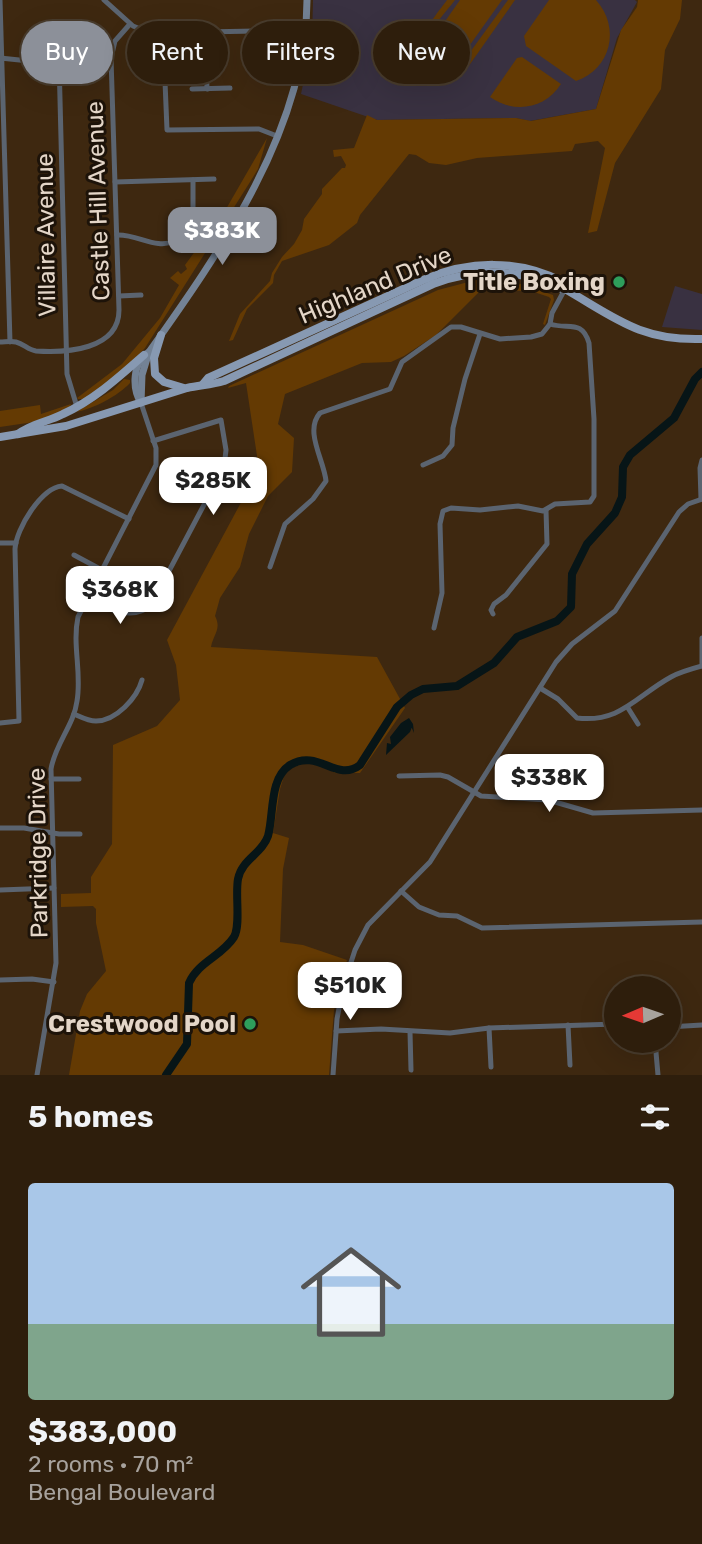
<!DOCTYPE html>
<html lang="en">
<head>
<meta charset="utf-8">
<style>
  :root { --surface:#2e1e0c; --page:#362715; --text:#f1f3f6; --muted:#a7a29d; --line:#493c2d; --accent:#8c9099 }
  body { margin:0; font-family:Rubik,sans-serif; background:var(--page); color:var(--text); height:100vh; display:flex; flex-direction:column; font-size:26px; white-space:nowrap }
  * { box-sizing:border-box; margin:0 }
  p { font-size:23px; color:var(--muted) }
  .icon { flex:none; width:38px; height:38px; fill:none; stroke:currentColor; stroke-width:2; stroke-linecap:round; stroke-linejoin:round }
  .map { position:relative; height:1075px; overflow:hidden }
  .panel { display:flex; flex-direction:column; background:var(--surface); flex:1 }
  .panel>* { flex:none }
  .banner { position:absolute; left:21px; top:21px; width:662px; height:63px; display:flex; gap:14px }
  .needle { width:46px; rotate:268deg }
  .tools { position:absolute; left:604px; top:976px; display:grid; gap:14px }
  .tools a { display:grid; place-items:center; width:77px; height:77px; border-radius:50%; background:var(--surface); box-shadow:0 7px 28px #0002,0 0 0 2px var(--line); font-size:35px }
  .price { position:absolute; translate:-50% -60px; padding:0 16px; border-radius:14px; background:#fff; color:#222; font-size:23px; line-height:46px; filter:drop-shadow(0 2px 4px #0008) }
  .price::after { content:''; position:absolute; left:50%; top:42px; width:21px; height:16px; margin-left:-10px; background:inherit; clip-path:polygon(0 0,100% 0,50% 100%) }
  .price.current { background:var(--accent); color:#fff }
  ul { padding:0; list-style:none }
  li { display:grid; align-content:center; gap:14px; height:371px; padding:0 28px }
  li+li { border-top:2px solid var(--line) }
  li span { display:grid; place-items:center; height:217px; border-radius:7px; color:#555 }
  li>.icon { margin-inline-start:auto }
  span .icon { width:126px; height:126px; fill:#fffc; stroke-width:1 }
  li b { font-size:30px }
  h2 { display:flex; justify-content:space-between; align-items:center; height:84px; padding:0 28px; font-size:30px }
  .tag { padding:0 24px; border-radius:32px; background:var(--surface); box-shadow:0 7px 28px #0002,0 0 0 2px var(--line); font-size:24px; line-height:63px }
  .tag.current { background:var(--accent); color:#fff }
  .map>svg:first-child { display:block }
  .education { fill:#393141 }
  .green { fill:#643a03 }
  .water { fill:#071517 }
  .lines { fill:none; stroke-linecap:round; stroke-linejoin:round }
  .river { stroke:#071517; stroke-width:8 }
  .minor { stroke:#5b6470; stroke-width:5 }
  .secondary { stroke:#738295; stroke-width:7 }
  .primary { stroke:#8799b2; stroke-width:8 }
  .leisure-dot { fill:#2e9e5b; stroke:#1d1309; stroke-width:2.5 }
  .labels { text-anchor:middle; dominant-baseline:central; stroke-width:6; stroke-linejoin:round; paint-order:stroke }
  .street-label { font-size:24px; fill:#e4d6c8; stroke:#1d1309 }
  .poi-label { font-size:24px; font-weight:bold; fill:#e4d6c8; stroke:#1d1309; text-anchor:end }
</style>
</head>
<body>
<div class="map">
<svg width="702" height="1075" viewBox="0 0 702 1075">
  <rect width="100%" height="100%" fill="#3e2810"/>
  <g class="education">
    <polygon points="313,0 635,0 637,2 617,38 596,109 530,121 516,118 377,120 301,94 312,41"/>
    <polygon points="675,286 702,294 702,330 662,327"/>
  </g>
  <g class="green">
    <path d="M447 0H455C447 11 433 24 429 38 423 61 449 71 465 59L508 0H515L461 77 456 71C446 73 437 71 430 64 409 43 435 17 447 0Z"/>
    <polygon points="460,0 502,0 462,56 434,37"/>
    <path d="M549 0H596C621 28 611 69 576 81L526 46 524 36Z"/>
    <polygon points="638,0 682,0 680,19 665,50 661,89 615,163 597,231 588,233 605,148 598,141 575,144 572,151 477,158 446,165 429,163 416,155 409,154 360,215 357,223 329,245 282,261 274,275 273,283 247,309 233,340 229,341 240,314 270,281 272,273 282,257 294,244 302,230 304,219 322,194 322,189 342,168 345,168 346,165 341,156 334,157 333,150 354,148 367,115 377,120 516,118 531,121 596,109 621,30 637,7"/>
    <path d="M522 57 561 84C545 109 514 114 490 97L517 58Z"/>
    <polygon points="267,138 258,169 250,182 145,348 126,368 85,399 78,399 77,398 122,364 160,318 179,285 170,278 178,271 181,274 187,269 185,265 226,209"/>
    <path d="M476 280 515 282 553 295 554 300 545 325 543 324 551 299 549 297 531 291 481 290 436 335 404 356 391 362 362 363 285 394 278 424 294 438 292 472 268 496 249 534 240 567 220 598 215 616C222 629 213 635 211 647L377 657 405 708 360 773H335L314 760 286 770 280 789 273 833 289 838 283 869 280 942 303 945 347 960 334 1010 329 1075H69L80 1011 87 994 106 971 96 923V909L93 906 61 907V894L91 893V877L112 844 113 745 157 726 180 700 176 665 167 640 259 469 246 383 228 388 229 386 438 290Z"/>
    <path d="M124 379 130 380V383C118 396 93 409 76 412L113 390Z"/>
    <polygon points="71,404 69,409 34,422 0,427 0,411 40,405 41,414"/>
  </g>
  <polygon class="water" points="409,718 413,724 414,733 409,721 412,727 410,732 386,755 387,743 391,744 390,737 401,723"/>
  <g class="lines">
    <path class="river" d="M166 1075 187 1044 189 983C198 962 222 956 234 937 241 925 235 895 238 879 242 859 262 854 268 836 274 815 269 778 290 765 319 748 336 783 360 765L397 707 411 695 423 689 457 686 494 663 517 637 557 621 571 607 572 574 587 544 615 513 622 497 623 467 630 455 674 418 695 379 702 372"/>
    <g class="minor">
      <polyline points="0,0 10,342"/>
      <polyline points="104,0 133,26 150,33 306,30"/>
      <polyline points="205,32 207,89"/>
      <polyline points="163,33 167,130 259,129 277,136"/>
      <polyline points="0,58 29,61 111,58"/>
      <polyline points="59,60 67,374 77,407"/>
      <polyline points="192,89 230,88"/>
      <polyline points="115,182 214,179"/>
      <path d="M117 235C138 234 156 250 175 241L193 214V180"/>
      <polyline points="119,296 141,295"/>
      <path d="M0 342C5 342 11 341 16 342 24 344 28 350 36 351 66 353 119 350 119 310L111 58 115 41 130 24"/>
      <polyline points="423,465 443,456 452,445 453,428 465,379 480,334"/>
      <polyline points="701,499 700,468 702,460"/>
      <polyline points="0,543 16,543"/>
      <polyline points="74,555 102,570"/>
      <path d="M270 567 285 524 313 499 326 481C324 460 304 431 320 413L390 389 402 362 451 327H461L500 339 531 337 542 334 550 324 552 313 565 289"/>
      <path d="M86 599C105 608 133 622 151 605L224 467 226 450 221 420 153 441"/>
      <polyline points="493,614 491,610 494,604 506,595 547,544 546,510"/>
      <path d="M434 628 442 593 440 524 443 511 451 508 480 510 518 506 543 511 555 504 590 502 594 496V419L589 343C582 319 568 330 550 324"/>
      <polyline points="702,666 702,638"/>
      <path d="M540 688 558 699 577 718C621 723 636 696 671 677 680 672 691 669 702 666"/>
      <polyline points="628,708 638,724"/>
      <path d="M74 714C81 717 88 721 96 721 116 721 137 698 142 680"/>
      <path d="M0 723 19 721 15 549C16 529 41 488 62 486L129 519"/>
      <polyline points="399,776 440,775 448,777 481,796 548,800 593,813 702,810"/>
      <polyline points="51,779 79,779"/>
      <polyline points="0,828 24,828 59,834 80,834"/>
      <polyline points="0,890 54,888"/>
      <polyline points="401,891 419,907 439,915 457,916 482,928 702,922"/>
      <polyline points="0,980 32,979 54,982"/>
      <polyline points="568,1025 570,1065"/>
      <polyline points="668,1027 702,1025"/>
      <polyline points="489,1028 491,1067"/>
      <polyline points="336,1031 381,1029 450,1033 489,1028 616,1024"/>
      <polyline points="410,1032 411,1070"/>
      <polyline points="655,1041 658,1075"/>
      <path d="M37 1075 56 963 51 769C55 744 74 725 77 701 82 673 72 645 78 617L156 465V448L141 403"/>
      <polyline points="333,1075 337,1019 343,987 355,950 368,925 430,862 556,662 572,644 615,611 679,512 688,504 702,499"/>
    </g>
    <g class="secondary">
      <path d="M141 403C132 388 132 363 149 352 220 252 307 128 307 0"/>
      <polyline points="141,403 142,375 149,352"/>
    </g>
    <g class="primary">
      <polyline points="161,335 154,358 155,374 164,382 184,388"/>
      <path d="M203 384 208 378 423 280C469 260 518 259 563 282L565 289"/>
      <path d="M18 434C32 423 48 422 63 414 94 400 119 377 144 355"/>
      <path d="M0 437 66 426 187 388C200 385 211 385 224 381L433 284C464 272 497 269 529 277 541 281 553 289 565 289 614 317 640 341 702 339"/>
    </g>
  </g>
  <g class="leisure-dot">
    <circle cx="619" cy="282" r="7"/>
    <circle cx="250" cy="1024" r="7"/>
  </g>
  <g class="labels">
    <g class="street-label">
      <text transform="translate(98 201) rotate(-92)">Castle Hill Avenue</text>
      <text transform="translate(46 235) rotate(-91)">Villaire Avenue</text>
      <text transform="translate(375 285) rotate(-23)">Highland Drive</text>
      <text transform="translate(38 853) rotate(-91)">Parkridge Drive</text>
    </g>
    <g class="poi-label">
      <text x="605" y="282">Title Boxing</text>
      <text x="236" y="1024">Crestwood Pool</text>
    </g>
  </g>
</svg>
<div class="tools">
<a><svg class="needle" viewBox="-14 -14 28 28"><path d="M0-13l5 13h-10z" fill="#e53935"/><path d="M0 13l5-13h-10z" fill="#a7a29d"/></svg></a>
</div>
<b class="price current" style="left:222px;top:267px">$383K</b>
<b class="price" style="left:213px;top:517px">$285K</b>
<b class="price" style="left:120px;top:626px">$368K</b>
<b class="price" style="left:549px;top:814px">$338K</b>
<b class="price" style="left:350px;top:1022px">$510K</b>
<div class="banner">
<a class="tag current">Buy</a>
<a class="tag">Rent</a>
<a class="tag">Filters</a>
<a class="tag">New</a>
</div>
</div>
<section class="panel">
<h2>5 homes<svg class="icon" aria-label="filters" viewBox="0 0 24 24"><path d="M4 7h16M4 17h16"/><circle cx="9" cy="7" r="2"/><circle cx="15" cy="17" r="2"/></svg></h2>
<ul>
<li><span style="background:linear-gradient(#a9c7e8 65%,#7fa58c 0)"><svg class="icon" aria-label="home" viewBox="0 0 24 24"><path d="M3 11l9-7 9 7M6 9v11h12V9"/></svg></span><div><b>$383,000</b><p>2 rooms · 70 m²</p><p>Bengal Boulevard</p></div></li>
</ul>
</section>
</body>
</html>
